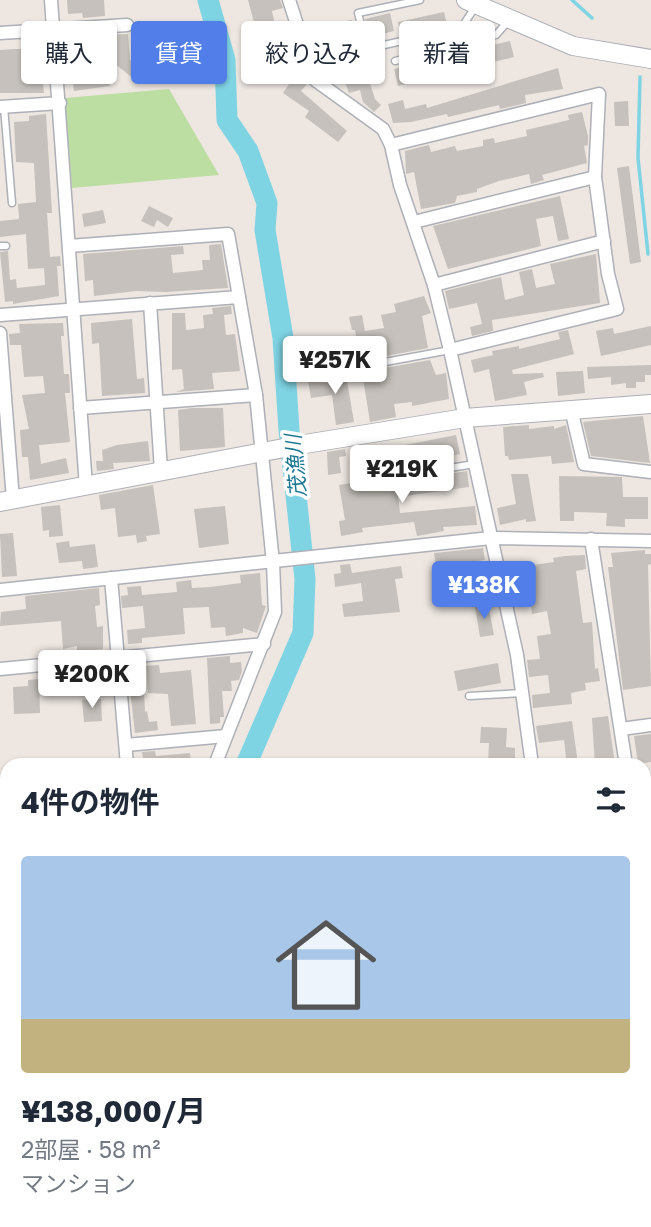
<!DOCTYPE html>
<html lang="ja">
<head>
<meta charset="utf-8">
<style>
  :root { --surface:#fff; --page:#f6f6f7; --text:#1f2937; --muted:#747a83; --line:#e0e1e3; --accent:#517ee9 }
  body { margin:0; font-family:"Golos Text","Noto Sans JP",sans-serif; background:var(--page); color:var(--text); height:100vh; display:flex; flex-direction:column; font-size:26px; white-space:nowrap }
  * { box-sizing:border-box; margin:0 }
  p { font-size:23px; color:var(--muted) }
  .icon { flex:none; width:38px; height:38px; fill:none; stroke:currentColor; stroke-width:2; stroke-linecap:round; stroke-linejoin:round }
  .map { position:relative; flex:1; overflow:hidden }
  .side { position:absolute; left:0px; top:758px; width:651px; height:471px; display:flex; flex-direction:column; background:var(--surface); border-radius:21px 21px 0 0; box-shadow:0 2px 5px #0004 }
  .side>* { flex:none }
  .top-card { position:absolute; left:21px; top:21px; width:609px; height:63px; display:flex; gap:14px }
  .price { position:absolute; translate:-50% -60px; padding:0 16px; border-radius:7px; background:#fff; color:#222; font-size:23px; line-height:46px; filter:drop-shadow(0 2px 4px #0008) }
  .price::after { content:''; position:absolute; left:50%; top:42px; width:21px; height:16px; margin-left:-10px; background:inherit; clip-path:polygon(0 0,100% 0,50% 100%) }
  .price.selected { background:var(--accent); color:#fff }
  ul { padding:0; list-style:none }
  li { display:grid; align-content:center; gap:14px; height:371px; padding:0 21px }
  li+li { border-top:2px solid var(--line) }
  li span { display:grid; place-items:center; height:217px; border-radius:7px; color:#555 }
  li>.icon { margin-inline-start:auto }
  span .icon { width:126px; height:126px; fill:#fffc; stroke-width:1 }
  li b { font-size:30px }
  h2 { display:flex; justify-content:space-between; align-items:center; height:84px; padding:0 21px; font-size:30px }
  .tag { padding:0 24px; border-radius:7px; background:var(--surface); box-shadow:0 2px 5px #0004; font-size:24px; line-height:63px }
  .tag.selected { background:var(--accent); color:#fff }
  .map>svg:first-child { display:block }
  .green { fill:#bddea3 }
  .lines { fill:none; stroke-linecap:round; stroke-linejoin:round }
  .stream { stroke:#7fd4e4; stroke-width:3.5 }
  .river { stroke:#7fd4e4; stroke-width:21 }
  .building { fill:#c6c1bc }
  .lane-casing { stroke:#adb0b7; stroke-width:9 }
  .street-casing { stroke:#adb0b7; stroke-width:15 }
  .secondary-casing { stroke:#adb0b7; stroke-width:20 }
  .primary-casing { stroke:#c4c4c4; stroke-width:22 }
  .lane { stroke:#fff; stroke-width:6 }
  .street { stroke:#fff; stroke-width:12 }
  .secondary { stroke:#fff; stroke-width:18 }
  .primary { stroke:#e4bc6f; stroke-width:19 }
  .labels { text-anchor:middle; dominant-baseline:central; stroke-width:7; stroke-linejoin:round; paint-order:stroke }
  .water-label { font-size:21px; font-style:italic; fill:#1b7692; stroke:#fff }
</style>
</head>
<body>
<div class="map">
<svg width="651" height="1227" viewBox="0 0 651 1227">
  <rect width="100%" height="100%" fill="#ede6e1"/>
  <g class="green">
    <polygon points="169,89 219,175 72,188 65,98"/>
    <polygon points="651,1093 651,1227 563,1227 559,1222 644,1222 644,1094"/>
  </g>
  <g class="lines">
    <g class="stream">
      <polyline points="572,0 592,18"/>
      <polyline points="640,77 638,158 648,254"/>
    </g>
    <g class="river">
      <polyline points="208,0 225,60 227,120 248,151 267,203 265,230 283,338 289,430 305,579 303,633 246,765"/>
      <polyline points="413,1222 417,1227"/>
    </g>
  </g>
  <g class="building">
    <polygon points="67,0 104,0 105,16 83,18 82,13 68,14"/>
    <polygon points="248,0 280,0 283,8 272,11 278,39 291,34 307,84 301,91 347,131 338,142 305,117 309,111 283,93 295,75 274,82 259,25 255,26"/>
    <polygon points="444,12 447,25 401,35 398,22"/>
    <polygon points="390,13 394,31 370,37 365,19"/>
    <polygon points="351,20 354,22 359,40 356,40 375,99 381,105 374,112 363,102 360,90 349,93 341,71 328,75 314,32"/>
    <polygon points="128,34 130,60 141,69 134,79 109,59 110,86 74,91 72,75 65,76 64,64 72,63 70,39 81,38 82,44 105,43 104,35"/>
    <polygon points="510,41 514,57 468,68 464,52"/>
    <polygon points="14,49 40,49 42,66 47,66 48,74 42,74 44,93 0,93 0,50"/>
    <polygon points="441,58 445,75 398,86 394,69"/>
    <polygon points="558,68 563,89 525,95 526,103 500,109 499,105 448,117 447,114 411,122 393,123 388,104 403,100 405,109 426,104 427,108"/>
    <polygon points="628,101 629,126 615,126 614,102"/>
    <polygon points="582,112 588,136 588,145 584,146 587,163 542,175 544,180 531,184 529,174 499,181 477,189 477,192 457,196 455,203 421,209 414,172 406,174 405,151 429,145 431,152 455,146 457,151 483,146 483,140 494,138 495,143 527,136 526,130 569,120 568,115"/>
    <polygon points="46,114 52,213 47,213 50,257 60,256 61,266 57,266 59,296 13,304 13,301 5,302 0,252 8,251 10,280 16,279 17,288 45,285 44,268 28,269 26,234 0,237 0,221 19,219 18,204 36,202 34,163 16,162 14,122 29,121 29,116"/>
    <polygon points="629,166 641,262 630,264 617,168"/>
    <polygon points="560,196 569,239 558,241 553,216 536,219 541,246 448,269 433,226"/>
    <polygon points="149,206 173,218 168,227 157,220 154,227 141,221"/>
    <polygon points="103,210 106,223 84,227 82,214"/>
    <polygon points="221,244 228,288 166,292 136,291 94,296 93,280 85,281 83,254 183,246 184,254 171,255 173,273 203,270 202,260 210,260 209,245"/>
    <polygon points="596,254 600,303 492,320 493,331 472,336 470,327 482,324 477,303 449,309 445,291 501,277 505,300 524,295 519,272 532,269 536,288 555,284 550,264"/>
    <polygon points="424,296 431,313 422,316 428,348 360,361 355,330 352,330 349,317 362,315 365,331 384,328 381,315 396,312 394,304"/>
    <polygon points="231,306 232,314 224,315 226,335 235,334 240,371 212,373 214,389 176,392 184,389 182,369 172,370 172,313 185,313 186,330 204,328 203,315 213,314 212,308"/>
    <polygon points="132,319 137,379 144,378 145,393 102,396 99,343 92,344 91,323"/>
    <polygon points="63,323 64,336 61,336 64,374 69,374 70,393 65,393 70,442 39,445 41,464 66,458 69,473 30,480 28,457 22,457 20,430 29,429 22,395 45,393 43,376 24,377 21,345 10,345 9,334 20,333 19,324"/>
    <polygon points="651,326 651,345 601,356 596,331 613,328 614,334"/>
    <polygon points="568,330 574,354 512,370 513,374 543,373 544,377 524,382 527,395 495,401 489,369 474,373 471,360 493,355 492,351 519,346 519,349 560,339 558,332"/>
    <polygon points="339,342 343,356 327,360 323,346"/>
    <polygon points="430,360 436,375 446,373 449,399 412,406 412,402 394,404 396,417 370,422 362,372"/>
    <polygon points="651,365 651,375 645,375 645,382 636,382 636,388 626,388 626,383 611,385 611,377 588,379 587,367"/>
    <polygon points="583,371 585,393 558,396 556,372"/>
    <polygon points="346,375 354,422 336,425 332,395 311,398 308,381"/>
    <polygon points="192,408 223,408 225,447 180,451 178,410"/>
    <polygon points="643,416 650,463 591,456 583,422"/>
    <polygon points="529,425 529,429 554,426 554,429 566,425 574,462 552,464 551,456 509,460 508,456 505,456 503,427"/>
    <polygon points="456,435 460,454 397,466 398,470 381,474 379,463 387,462 385,449"/>
    <polygon points="148,441 150,461 113,463 114,469 97,471 96,461 103,461 102,450 117,445"/>
    <polygon points="345,449 346,456 339,457 341,473 328,475 327,452"/>
    <polygon points="467,471 469,487 398,497 400,513 475,506 477,525 443,527 444,531 417,536 414,522 362,528 363,532 341,536 339,521 345,520 339,485 379,478 386,484"/>
    <polygon points="511,474 528,474 536,521 526,522 526,519 500,525 497,508 516,504"/>
    <polygon points="559,476 622,477 623,497 648,497 648,519 625,519 625,527 606,526 607,513 574,512 574,521 560,521"/>
    <polygon points="153,485 160,534 146,536 147,541 137,543 136,535 118,537 115,508 101,510 99,495"/>
    <polygon points="60,505 63,536 49,537 49,530 43,531 41,507"/>
    <polygon points="225,506 229,544 199,548 194,509"/>
    <polygon points="13,533 17,576 2,577 0,534"/>
    <polygon points="69,541 70,547 95,544 98,567 83,569 82,561 59,563 56,543"/>
    <polygon points="483,548 485,560 436,567 434,553"/>
    <polygon points="645,550 645,554 651,554 651,564 648,565 651,686 623,690 608,567 613,567 611,553"/>
    <polygon points="585,555 586,569 576,571 583,623 592,622 595,669 598,668 600,681 585,683 586,690 571,693 572,704 533,708 532,695 550,693 548,675 529,677 527,660 540,659 537,636 551,634 547,611 532,614 526,566 554,562 553,558 565,556"/>
    <polygon points="350,564 352,573 401,566 403,578 395,579 400,612 344,617 342,604 363,601 361,583 335,587 334,574 341,573 340,565"/>
    <polygon points="260,573 262,605 266,606 257,633 243,628 243,633 226,636 225,627 211,628 209,607 183,608 185,634 142,638 142,643 128,644 127,630 145,628 143,606 122,608 121,596 128,595 127,587 141,586 142,595 177,592 176,582 191,580 192,588 210,587 241,583 240,575"/>
    <polygon points="99,588 100,605 95,606 97,627 103,626 103,649 77,652 77,646 63,649 61,621 0,626 1,612 26,609 25,596"/>
    <polygon points="488,604 494,635 480,637 475,607"/>
    <polygon points="230,656 230,663 241,662 242,671 239,680 231,681 232,691 222,691 224,717 220,717 220,723 210,724 207,658"/>
    <polygon points="498,663 501,683 458,691 454,671"/>
    <polygon points="159,665 160,673 191,670 196,724 171,726 168,694 148,693 146,666"/>
    <polygon points="39,679 40,713 14,714 13,687 28,686 28,680"/>
    <polygon points="130,690 144,690 145,712 147,711 149,722 157,721 158,730 135,733"/>
    <polygon points="101,699 102,721 84,722 82,700"/>
    <polygon points="608,716 615,764 595,765 592,718"/>
    <polygon points="572,721 578,764 567,765 564,740 539,743 536,726"/>
    <polygon points="481,727 507,728 506,747 515,748 515,763 488,765 489,743 480,743"/>
    <polygon points="651,734 651,762 638,764 634,736"/>
    <polygon points="155,751 156,756 190,753 191,765 137,765 137,758 143,758 142,752"/>
  </g>
  <g class="lines">
    <defs>
      <g id="lane">
        <polyline points="420,0 358,13 367,49 462,27 475,7"/>
        <polyline points="395,61 496,35 509,20"/>
        <polyline points="4,107 12,203"/>
        <polyline points="0,246 6,246"/>
        <polyline points="326,373 450,350"/>
        <polyline points="385,478 475,464"/>
        <polyline points="469,696 523,693"/>
        <polyline points="241,1222 242,1227"/>
      </g>
      <g id="street">
        <polyline points="51,0 86,487"/>
        <polyline points="289,0 315,80 383,129 391,145 400,185 434,285 450,350 517,655 532,765"/>
        <polyline points="0,33 127,25"/>
        <polyline points="0,107 60,103"/>
        <polyline points="391,145 599,94 595,177 608,274 617,309 450,350"/>
        <polyline points="414,222 595,177"/>
        <polyline points="69,246 228,234 239,297"/>
        <polyline points="434,285 604,241"/>
        <polyline points="150,303 161,471"/>
        <polyline points="0,315 239,297 256,395"/>
        <polyline points="0,333 13,500"/>
        <polyline points="80,408 256,395 273,563 275,612 215,765"/>
        <polyline points="571,409 584,464 651,472"/>
        <polyline points="591,539 626,765"/>
        <polyline points="111,578 127,765"/>
        <polyline points="0,590 491,538 651,541"/>
        <polyline points="0,669 264,644"/>
        <polyline points="621,729 651,725"/>
        <polyline points="126,745 226,736"/>
        <polyline points="644,944 651,943"/>
        <polyline points="0,1076 7,1075"/>
        <polyline points="644,1085 651,1084"/>
        <polyline points="0,1173 7,1172"/>
        <polyline points="89,1222 90,1227"/>
        <polyline points="187,1222 188,1227"/>
        <polyline points="296,1222 297,1227"/>
        <polyline points="385,1222 389,1227"/>
        <polyline points="465,1222 467,1227"/>
      </g>
      <g id="secondary">
        <polyline points="466,0 573,46 651,59"/>
        <polyline points="0,502 305,444 465,418 651,404"/>
        <polyline points="0,821 7,820"/>
      </g>
      <g id="primary">
        <polyline points="644,847 651,846"/>
        <polyline points="0,974 7,972"/>
      </g>
    </defs>
    <use href="#lane" class="lane-casing"/>
    <use href="#street" class="street-casing"/>
    <use href="#secondary" class="secondary-casing"/>
    <use href="#primary" class="primary-casing"/>
    <use href="#lane" class="lane"/>
    <use href="#street" class="street"/>
    <use href="#secondary" class="secondary"/>
    <use href="#primary" class="primary"/>
  </g>
  <g class="labels">
    <g class="water-label">
      <text transform="translate(295 466) rotate(-95)">茂漁川</text>
    </g>
  </g>
</svg>
<b class="price" style="left:335px;top:396px">¥257K</b>
<b class="price" style="left:402px;top:505px">¥219K</b>
<b class="price selected" style="left:484px;top:621px">¥138K</b>
<b class="price" style="left:92px;top:710px">¥200K</b>
<div class="top-card">
<a class="tag">購入</a>
<a class="tag selected">賃貸</a>
<a class="tag">絞り込み</a>
<a class="tag">新着</a>
</div>
<section class="side">
<h2>4件の物件<svg class="icon" aria-label="filters" viewBox="0 0 24 24"><path d="M4 7h16M4 17h16"/><circle cx="9" cy="7" r="2"/><circle cx="15" cy="17" r="2"/></svg></h2>
<ul>
<li><span style="background:linear-gradient(#a9c7e8 75%,#c2b280 0)"><svg class="icon" aria-label="home" viewBox="0 0 24 24"><path d="M3 11l9-7 9 7M6 9v11h12V9"/></svg></span><div><b>¥138,000/月</b><p>2部屋 · 58 m²</p><p>マンション</p></div></li>
</ul>
</section>
</div>
</body>
</html>
